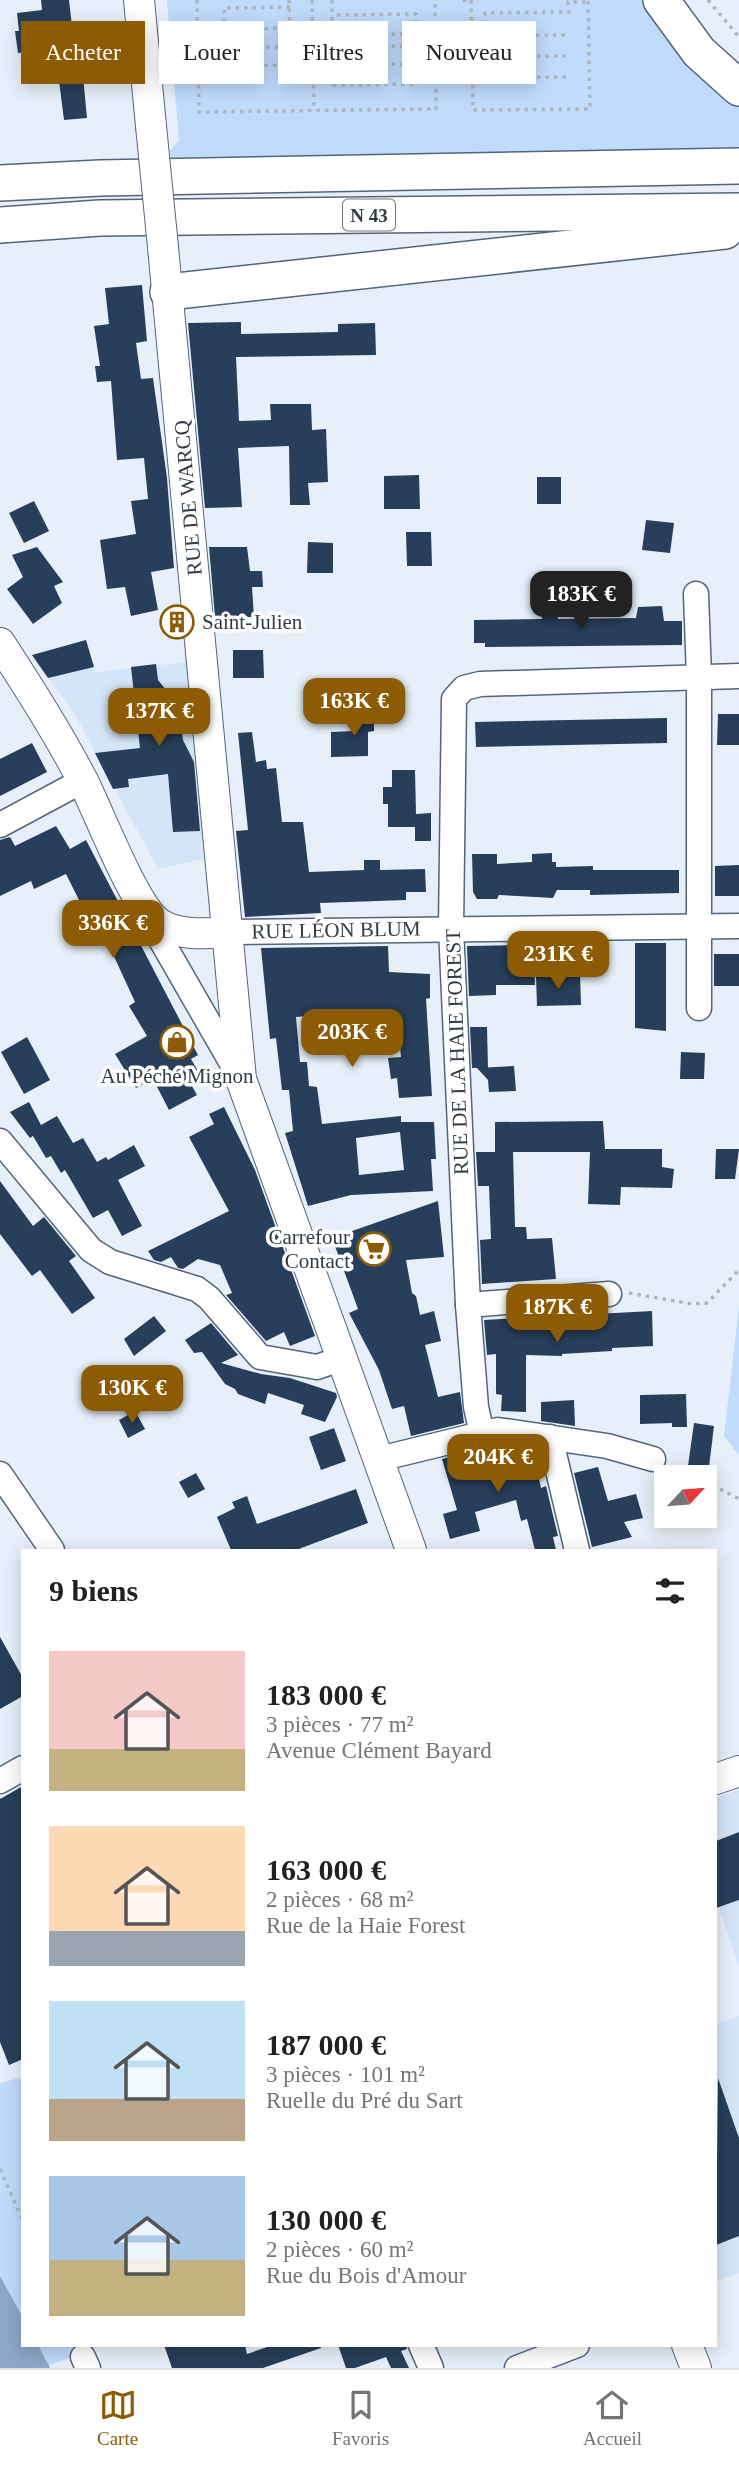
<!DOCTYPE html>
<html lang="fr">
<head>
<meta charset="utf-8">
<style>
  :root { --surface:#fff; --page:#f2f2f2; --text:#202124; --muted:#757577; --line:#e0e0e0; --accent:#8c5b04 }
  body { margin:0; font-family:Georgia,serif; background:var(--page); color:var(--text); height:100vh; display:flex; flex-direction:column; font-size:26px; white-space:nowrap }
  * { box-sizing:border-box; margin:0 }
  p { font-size:23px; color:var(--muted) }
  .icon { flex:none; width:38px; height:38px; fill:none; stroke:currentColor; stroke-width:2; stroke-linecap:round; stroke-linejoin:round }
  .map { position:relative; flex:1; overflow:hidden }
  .drawer { position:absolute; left:21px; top:1549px; width:696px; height:798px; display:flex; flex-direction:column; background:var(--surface); border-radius:0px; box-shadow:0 4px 18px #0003 }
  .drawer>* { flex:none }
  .top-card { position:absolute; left:21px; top:21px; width:698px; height:63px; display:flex; gap:14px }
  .needle { width:46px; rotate:64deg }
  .buttons { position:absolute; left:654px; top:1465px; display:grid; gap:14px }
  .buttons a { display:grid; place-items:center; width:63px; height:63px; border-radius:0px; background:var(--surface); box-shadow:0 4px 18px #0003; font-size:35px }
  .price { position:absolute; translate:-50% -60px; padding:0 16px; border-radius:14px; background:var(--accent); color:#fff; font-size:23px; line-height:46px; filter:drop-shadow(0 2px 4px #0008) }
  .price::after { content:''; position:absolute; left:50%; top:42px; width:21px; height:16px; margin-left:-10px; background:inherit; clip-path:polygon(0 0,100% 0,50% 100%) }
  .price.on { background:#222; color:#fff }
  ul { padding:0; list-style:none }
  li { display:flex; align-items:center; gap:21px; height:175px; padding:0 28px }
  li span { display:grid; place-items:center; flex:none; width:196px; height:140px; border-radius:0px; color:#555 }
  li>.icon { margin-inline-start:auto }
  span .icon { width:84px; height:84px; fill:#fffc; stroke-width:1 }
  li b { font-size:30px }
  h2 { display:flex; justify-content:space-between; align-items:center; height:84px; padding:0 28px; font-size:30px }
  .tag { padding:0 24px; border-radius:0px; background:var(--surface); box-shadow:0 4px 18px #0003; font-size:24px; line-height:63px }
  .tag.on { background:var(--accent); color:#fff }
  .dock { display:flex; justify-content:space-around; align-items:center; height:98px; border-top:2px solid var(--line); background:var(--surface); font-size:19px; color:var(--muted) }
  .dock a { display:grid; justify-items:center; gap:4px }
  .dock .on { color:var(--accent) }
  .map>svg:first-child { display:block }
  .built { fill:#d5e5f8 }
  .green { fill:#c0dbfc }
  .water { fill:#8ca8c8 }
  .building { fill:#273f5a; fill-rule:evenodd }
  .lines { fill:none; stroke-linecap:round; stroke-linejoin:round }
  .minor-casing { stroke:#53657b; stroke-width:27 }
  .major-casing { stroke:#53657b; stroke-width:32 }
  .highway-casing { stroke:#53657b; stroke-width:38 }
  .path { stroke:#adb6c0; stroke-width:3.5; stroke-dasharray:3.5 5; stroke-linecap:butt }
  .minor { stroke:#fff; stroke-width:24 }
  .major { stroke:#fff; stroke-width:30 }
  .highway { stroke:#fff; stroke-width:35 }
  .major-bridge-casing { stroke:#53657b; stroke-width:32; stroke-linecap:butt }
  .major-bridge { stroke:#fff; stroke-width:30 }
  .labels { text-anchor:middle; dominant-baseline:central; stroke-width:7; stroke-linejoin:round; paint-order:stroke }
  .shield { fill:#fff; stroke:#70767d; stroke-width:2 }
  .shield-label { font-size:19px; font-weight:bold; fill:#323b45 }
  .street-label { font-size:21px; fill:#323b45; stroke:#fff }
  .poi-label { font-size:21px; fill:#323b45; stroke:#fff; text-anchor:start }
</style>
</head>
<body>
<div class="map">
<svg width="739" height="2368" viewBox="0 0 739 2368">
  <rect width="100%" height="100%" fill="#e7f0fa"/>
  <g class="built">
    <polygon points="86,640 96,672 187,662 207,858 158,869 74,713 32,655"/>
    <polygon points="739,1790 739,1967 716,1899 716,1798"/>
    <polygon points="739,2016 739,2273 716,2281 716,2024"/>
  </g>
  <g class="green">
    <polygon points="167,0 650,0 739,102 739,155 172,163 170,151 179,140"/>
    <polygon points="739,1306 739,1455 724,1436"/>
    <polygon points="23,2077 23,2345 73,2345 78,2355 40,2368 0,2316 0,2083"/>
  </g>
  <polygon class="water" points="0,2276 23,2318 23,2345 38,2345 50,2368 0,2368"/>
  <g class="building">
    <polygon points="41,0 69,0 73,35 79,34 87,118 64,120 55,49 18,53 15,31 19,31 17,13 42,10"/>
    <polygon points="142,285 147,341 136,343 141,379 153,378 167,478 174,568 151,572 158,610 131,616 125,587 107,589 100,540 136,534 131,501 148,499 144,458 117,460 111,381 97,382 95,366 100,366 94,326 109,324 105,288"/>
    <polygon points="241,322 241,334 338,332 338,324 375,323 376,355 236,357 239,421 271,420 270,404 311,404 312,430 326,429 328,482 308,483 310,505 290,505 289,446 238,448 242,507 205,508 188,323"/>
    <polygon points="419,475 420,509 384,509 384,476"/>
    <rect x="537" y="477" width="24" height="27"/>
    <polygon points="34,501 49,531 24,543 9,513"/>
    <polygon points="646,520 674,523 670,553 642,550"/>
    <polygon points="406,532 431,532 432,566 407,566"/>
    <polygon points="308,542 333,543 333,573 307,573"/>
    <polygon points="37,547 63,582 54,586 62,603 33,624 7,589 23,577 12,555"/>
    <polygon points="209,547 247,547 250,571 262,571 263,587 252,587 254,617 215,617"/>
    <polygon points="662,606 664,621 682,621 682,645 485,647 485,643 474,643 474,620 542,619 542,610 558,610 558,619 636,618 638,607"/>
    <polygon points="86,640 94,667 48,678 32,655"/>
    <polygon points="233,650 263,650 264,678 233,678"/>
    <polygon points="156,664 158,680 167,691 187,689 189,715 180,716 183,740 194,762 200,831 173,832 168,774 128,779 129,787 113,789 95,753 140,748 131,667"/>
    <polygon points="355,713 374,713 374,731 368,732 368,756 331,757 331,732 355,731"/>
    <polygon points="718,714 739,714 739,745 717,745"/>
    <polygon points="667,718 667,743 476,747 475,722"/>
    <polygon points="252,732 256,762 266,760 267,769 276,768 282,822 303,822 309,872 364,870 364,860 380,860 380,870 425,869 426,892 406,892 406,900 320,903 321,913 245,917 236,831 248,830 238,733"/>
    <polygon points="32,743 47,772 0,796 0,759"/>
    <polygon points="392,770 415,770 416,814 431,813 431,841 415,841 415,827 388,827 388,804 383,804 383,787 392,787"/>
    <polygon points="56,826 70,849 86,840 198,1055 191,1059 198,1071 187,1077 197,1095 169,1110 153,1079 136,1088 115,1054 147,1036 129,1006 135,1002 106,939 117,933 101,900 84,910 66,874 34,889 31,881 0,896 0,840 10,837 15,846"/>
    <polygon points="552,853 552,862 556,862 556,867 593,866 593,870 679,870 679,893 590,895 590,890 557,890 553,898 499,895 497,899 477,899 473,892 472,854 497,854 497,864 532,862 532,854"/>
    <polygon points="739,865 739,896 715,896 715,866"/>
    <polygon points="635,943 666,943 666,1031 635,1028"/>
    <polygon points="533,945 535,985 496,985 496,995 469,996 467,946"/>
    <path d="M388 946 389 972 430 974V998L426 999 432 1096 399 1098 397 1078 391 1079 388 1058 401 1057 397 1017 347 1023V1013L296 1017 300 1062H307L309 1086 317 1087 322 1124 401 1116V1122H434L436 1159H431L433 1191 351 1195 308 1206 285 1133 293 1131 289 1090H282L276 1038 270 1039 261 948ZM400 1132 404 1170 359 1175 356 1138Z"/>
    <rect x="714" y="954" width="25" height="32"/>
    <polygon points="580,975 581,1005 537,1006 536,976"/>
    <polygon points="470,1027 487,1027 488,1068 472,1068"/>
    <polygon points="27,1037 50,1080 24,1094 1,1052"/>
    <polygon points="681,1052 705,1053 704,1079 680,1079"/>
    <polygon points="514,1066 516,1091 489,1092 488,1080 477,1068"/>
    <polygon points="29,1102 41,1125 57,1116 73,1143 83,1138 97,1162 106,1157 108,1160 134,1145 145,1166 118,1180 142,1226 122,1236 108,1210 93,1218 65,1170 61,1173 51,1156 46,1158 33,1136 30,1138 10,1112"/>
    <polygon points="224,1107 255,1170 315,1336 290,1346 284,1332 266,1341 226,1295 232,1293 220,1265 198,1259 183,1269 178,1268 171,1257 161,1262 154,1260 148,1251 229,1211 189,1137 214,1124 209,1114"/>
    <polygon points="603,1121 605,1149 662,1149 662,1167 674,1169 672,1188 621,1187 620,1205 588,1204 590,1152 513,1152 515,1227 526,1227 527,1239 552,1238 556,1279 482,1284 480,1240 491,1239 489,1186 478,1186 476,1152 495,1152 495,1122"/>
    <polygon points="716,1149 739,1149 735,1179 715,1179"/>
    <polygon points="0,1181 33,1226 44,1217 76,1256 69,1261 95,1298 72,1314 40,1270 32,1276 0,1234"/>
    <polygon points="438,1201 444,1257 406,1260 412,1293 416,1296 420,1315 434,1311 441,1341 425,1345 438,1397 460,1392 464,1423 411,1436 404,1406 392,1409 379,1370 349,1313 358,1309 332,1238"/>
    <polygon points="652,1311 653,1346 612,1348 612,1351 562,1354 562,1356 526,1355 526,1412 501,1411 502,1395 496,1394 496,1354 487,1355 484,1320"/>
    <polygon points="154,1316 166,1331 134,1356 124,1339"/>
    <polygon points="211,1323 238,1355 221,1363 261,1374 290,1378 336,1393 337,1397 325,1422 301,1414 304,1405 268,1393 265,1404 238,1394 235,1389 225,1384 202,1352 194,1353 185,1340"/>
    <polygon points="686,1394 687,1427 672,1427 672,1423 640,1424 640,1395"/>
    <polygon points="574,1400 575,1426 541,1421 541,1402"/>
    <polygon points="135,1411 145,1429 128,1438 119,1420"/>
    <polygon points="694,1423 714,1426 708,1475 688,1466"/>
    <polygon points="334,1428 346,1461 321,1470 309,1437"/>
    <polygon points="481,1449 490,1449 490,1452 507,1449 509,1465 535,1460 541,1488 546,1486 558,1536 553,1537 556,1550 535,1550 527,1519 521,1521 516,1500 475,1512 480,1531 450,1539 443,1514 457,1510 442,1459"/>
    <polygon points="598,1467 608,1501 636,1494 643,1518 624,1522 632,1537 592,1547 574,1473"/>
    <polygon points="196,1473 205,1489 188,1498 179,1482"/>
    <polygon points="356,1489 368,1523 296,1550 231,1550 217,1517 235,1508 232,1502 247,1496 257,1524"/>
    <polygon points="0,1637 23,1678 23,1696 0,1709"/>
    <polygon points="23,1786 23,2059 9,2065 0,2042 0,1799"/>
    <polygon points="739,1832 739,1900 716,1908 716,1841"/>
    <polygon points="718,2078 739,2138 739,2236 716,2245"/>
    <polygon points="164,2345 245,2345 247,2354 273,2345 321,2345 321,2348 263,2368 172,2368"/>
    <polygon points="338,2345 406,2345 407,2349 401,2351 409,2368 391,2368 386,2357 355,2368 346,2368"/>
  </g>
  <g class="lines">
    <defs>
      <g id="minor">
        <polyline points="696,594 699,677 699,1008"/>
        <polyline points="0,825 82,781"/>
        <polyline points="155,920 157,933 241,1079"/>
        <polyline points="227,932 739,926"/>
        <polyline points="0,1141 91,1250 110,1262 197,1289 209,1298 260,1357 317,1367 343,1358"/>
        <polyline points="468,1305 609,1294"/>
        <polyline points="482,1434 476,1407 468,1305 451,928 454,699 464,688 480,684 739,676"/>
        <polyline points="550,1437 577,1550"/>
        <polyline points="379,1459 498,1430 607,1446 653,1459"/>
        <polyline points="0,1474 52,1550"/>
        <polyline points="0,1781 23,1768"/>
        <polyline points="421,2345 431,2368"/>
        <polyline points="83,2357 88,2368"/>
        <polyline points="517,2368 577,2345"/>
      </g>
      <g id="major">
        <polyline points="139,0 151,126"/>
        <polyline points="163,247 241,1079 411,1550"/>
        <path d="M0 643C29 688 58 733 83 781 99 813 132 899 155 920 172 936 206 934 227 932"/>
        <polyline points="716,1779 739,1771"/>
        <polyline points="687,2345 696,2368"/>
      </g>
      <g id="highway">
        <polyline points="661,0 699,52 739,88"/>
        <polyline points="0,183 100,178 739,166"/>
        <polyline points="0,225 100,218 739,211"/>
        <polyline points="168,292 725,231"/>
      </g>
    </defs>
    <use href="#minor" class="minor-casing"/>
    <use href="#major" class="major-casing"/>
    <use href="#highway" class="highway-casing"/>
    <g class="path">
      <polyline points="197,0 199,112 436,109 435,0"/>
      <polyline points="289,0 291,83"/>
      <polyline points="312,0 314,111"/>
      <polyline points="332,0 333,85 417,84 416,14 332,15"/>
      <polyline points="463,0 471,3"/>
      <polyline points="471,0 473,110 590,109 588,0"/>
      <polyline points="708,0 739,37"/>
      <polyline points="290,7 224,8 224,29 290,28"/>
      <polyline points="224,29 225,66 290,65"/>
      <polyline points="416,29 435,28"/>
      <polyline points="332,35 416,34"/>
      <polyline points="485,36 567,35"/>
      <polyline points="224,47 290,47"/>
      <polyline points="332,47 416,46"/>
      <polyline points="486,57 567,56"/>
      <polyline points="332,65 417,64"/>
      <polyline points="472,78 486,78 485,13 569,12 568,2 588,2"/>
      <polyline points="486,78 567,77"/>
      <polyline points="629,1293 692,1304 707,1303 739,1270"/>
      <polyline points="673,1467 697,1477"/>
      <polyline points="705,1481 739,1499"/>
      <polyline points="0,2169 23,2221"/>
    </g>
    <use href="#minor" class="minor"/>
    <use href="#major" class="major"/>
    <use href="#highway" class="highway"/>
    <defs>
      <polyline id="major-bridge" points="151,126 163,247"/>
    </defs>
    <use href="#major-bridge" class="major-bridge-casing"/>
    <use href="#major-bridge" class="major-bridge"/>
  </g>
  <defs>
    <symbol id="building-ring" viewBox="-11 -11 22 22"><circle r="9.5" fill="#fff" stroke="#8c5b04" stroke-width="1.5"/><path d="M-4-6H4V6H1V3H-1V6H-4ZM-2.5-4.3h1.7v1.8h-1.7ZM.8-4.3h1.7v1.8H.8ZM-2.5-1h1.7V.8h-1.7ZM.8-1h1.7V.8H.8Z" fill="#8c5b04"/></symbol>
    <symbol id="shop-ring" viewBox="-11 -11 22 22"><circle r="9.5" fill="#fff" stroke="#8c5b04" stroke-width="1.5"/><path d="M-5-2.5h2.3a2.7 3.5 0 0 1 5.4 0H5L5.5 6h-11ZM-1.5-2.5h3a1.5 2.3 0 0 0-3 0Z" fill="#8c5b04"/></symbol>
    <symbol id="supermarket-ring" viewBox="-11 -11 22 22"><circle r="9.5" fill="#fff" stroke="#8c5b04" stroke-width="1.5"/><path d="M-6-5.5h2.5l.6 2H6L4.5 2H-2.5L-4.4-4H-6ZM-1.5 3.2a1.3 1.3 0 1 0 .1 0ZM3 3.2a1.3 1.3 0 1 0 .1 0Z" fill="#8c5b04"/></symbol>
  </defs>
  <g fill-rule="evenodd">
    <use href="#building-ring" x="158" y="603" width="38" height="38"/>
    <use href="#shop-ring" x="158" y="1023" width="38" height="38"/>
    <use href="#supermarket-ring" x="355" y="1230" width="38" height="38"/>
  </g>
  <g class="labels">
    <rect class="shield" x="343" y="199.5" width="52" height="31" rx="5"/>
    <g class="shield-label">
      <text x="369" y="215">N 43</text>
    </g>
    <g class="street-label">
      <text transform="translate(188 498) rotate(-95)">RUE DE WARCQ</text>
      <text transform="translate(336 930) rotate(-1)">RUE LÉON BLUM</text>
      <text transform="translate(457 1052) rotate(-92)">RUE DE LA HAIE FOREST</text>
    </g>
    <g class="poi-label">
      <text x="202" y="622">Saint-Julien</text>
      <text x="177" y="1076" text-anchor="middle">Au Péché Mignon</text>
      <text x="350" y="1237" text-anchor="end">Carrefour<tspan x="350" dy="24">Contact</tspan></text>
    </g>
  </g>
</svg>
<div class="buttons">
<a><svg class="needle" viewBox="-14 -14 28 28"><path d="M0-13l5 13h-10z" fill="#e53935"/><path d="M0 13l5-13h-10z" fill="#757577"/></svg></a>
</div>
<b class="price on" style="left:581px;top:631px">183K €</b>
<b class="price" style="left:354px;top:738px">163K €</b>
<b class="price" style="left:159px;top:748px">137K €</b>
<b class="price" style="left:113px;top:960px">336K €</b>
<b class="price" style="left:558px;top:991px">231K €</b>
<b class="price" style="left:352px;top:1069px">203K €</b>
<b class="price" style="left:557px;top:1344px">187K €</b>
<b class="price" style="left:132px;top:1425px">130K €</b>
<b class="price" style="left:498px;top:1494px">204K €</b>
<div class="top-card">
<a class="tag on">Acheter</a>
<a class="tag">Louer</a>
<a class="tag">Filtres</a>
<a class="tag">Nouveau</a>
</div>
<section class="drawer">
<h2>9 biens<svg class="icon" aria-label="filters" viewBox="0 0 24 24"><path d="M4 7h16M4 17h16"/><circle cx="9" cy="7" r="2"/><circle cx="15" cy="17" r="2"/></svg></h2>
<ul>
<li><span style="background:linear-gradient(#f6c9c9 70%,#c2b280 0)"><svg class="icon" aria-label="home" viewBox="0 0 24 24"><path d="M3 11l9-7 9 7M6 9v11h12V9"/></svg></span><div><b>183 000 €</b><p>3 pièces · 77 m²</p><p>Avenue Clément Bayard</p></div></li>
<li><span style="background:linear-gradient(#ffd9b3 75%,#9aa5b1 0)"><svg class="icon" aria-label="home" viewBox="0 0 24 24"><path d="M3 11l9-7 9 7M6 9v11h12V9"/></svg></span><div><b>163 000 €</b><p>2 pièces · 68 m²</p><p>Rue de la Haie Forest</p></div></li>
<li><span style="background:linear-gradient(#bfe0f5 70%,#b9a48a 0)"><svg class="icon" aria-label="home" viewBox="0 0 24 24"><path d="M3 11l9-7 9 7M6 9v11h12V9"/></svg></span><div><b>187 000 €</b><p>3 pièces · 101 m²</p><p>Ruelle du Pré du Sart</p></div></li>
<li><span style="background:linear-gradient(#a9c7e8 60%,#c2b280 0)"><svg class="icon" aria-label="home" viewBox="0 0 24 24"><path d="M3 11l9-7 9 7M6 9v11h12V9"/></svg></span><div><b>130 000 €</b><p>2 pièces · 60 m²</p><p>Rue du Bois d'Amour</p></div></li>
</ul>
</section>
</div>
<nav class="dock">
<a class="on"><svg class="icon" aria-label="map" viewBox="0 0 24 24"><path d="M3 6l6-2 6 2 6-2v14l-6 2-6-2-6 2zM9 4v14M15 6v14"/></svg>Carte</a>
<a><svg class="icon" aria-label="saved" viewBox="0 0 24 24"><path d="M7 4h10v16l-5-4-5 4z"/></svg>Favoris</a>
<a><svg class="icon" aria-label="home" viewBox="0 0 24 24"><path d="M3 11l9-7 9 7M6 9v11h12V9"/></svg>Accueil</a>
</nav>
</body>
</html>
